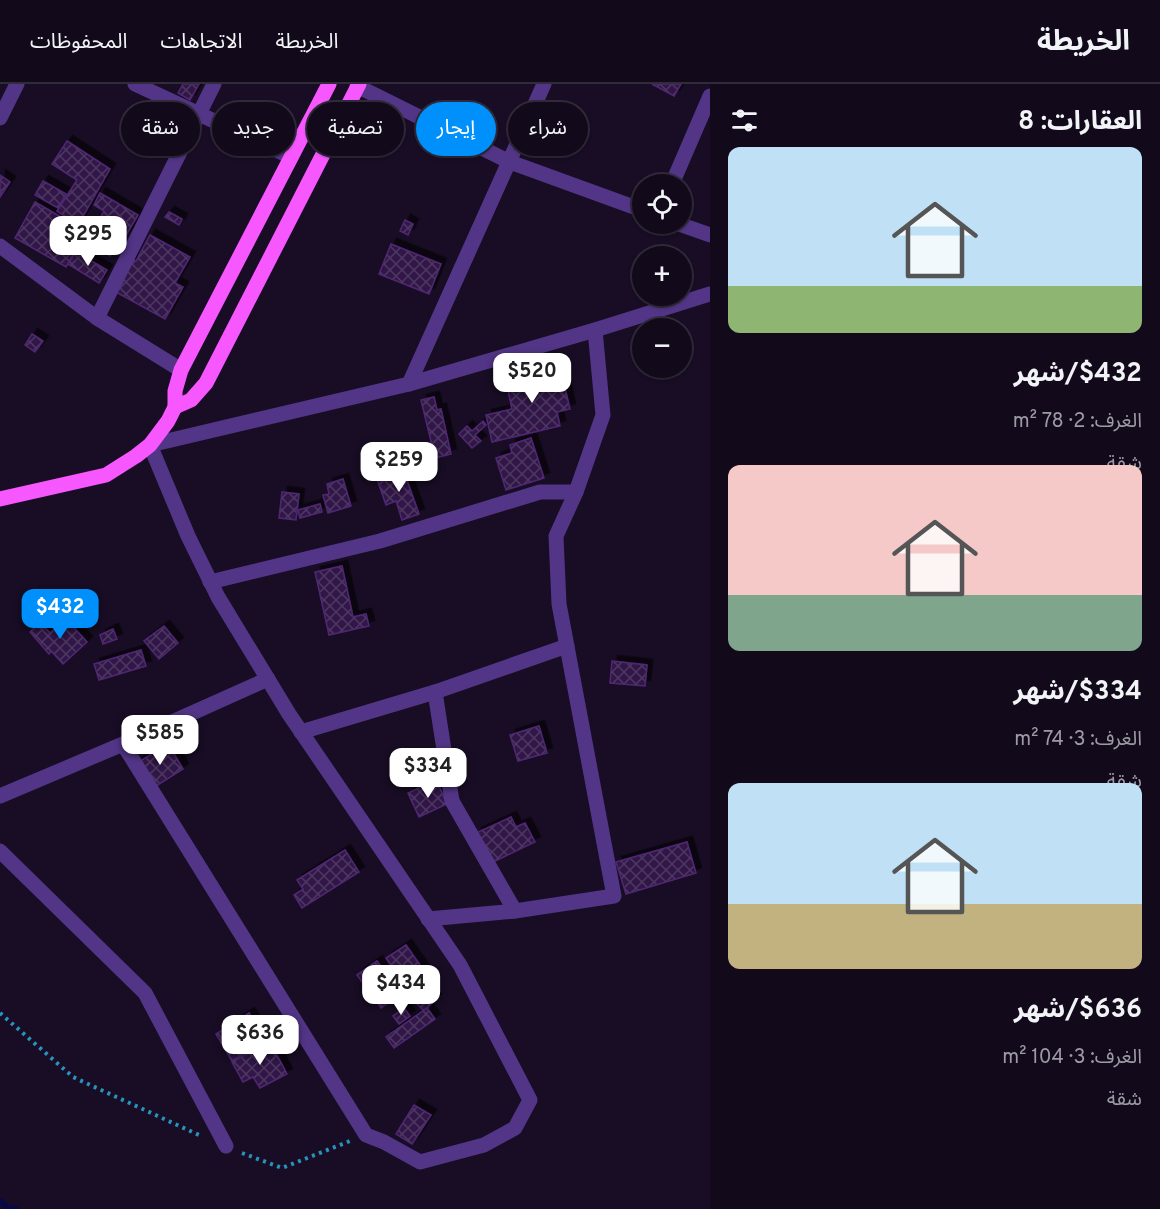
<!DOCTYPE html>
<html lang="ar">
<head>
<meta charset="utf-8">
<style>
  :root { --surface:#120a1b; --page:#1f1828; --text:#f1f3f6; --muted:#9c9aa3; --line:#312b3a; --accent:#0090fb }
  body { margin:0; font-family:Overpass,"Noto Sans Arabic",sans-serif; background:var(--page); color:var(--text); direction:rtl; height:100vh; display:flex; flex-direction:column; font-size:22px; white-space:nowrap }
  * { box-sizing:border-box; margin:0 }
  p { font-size:20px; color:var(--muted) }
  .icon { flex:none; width:33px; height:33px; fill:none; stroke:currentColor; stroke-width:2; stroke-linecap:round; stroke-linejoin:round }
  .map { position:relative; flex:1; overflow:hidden; direction:ltr }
  .details { display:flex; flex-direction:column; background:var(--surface); width:450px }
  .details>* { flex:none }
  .guide { position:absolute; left:18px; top:18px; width:570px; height:54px; direction:rtl; display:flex; gap:12px }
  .fabs { position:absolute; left:632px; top:90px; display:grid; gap:12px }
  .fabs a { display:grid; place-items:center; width:60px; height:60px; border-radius:50%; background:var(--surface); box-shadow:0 2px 4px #0004,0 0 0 2px var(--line); font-size:30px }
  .price { position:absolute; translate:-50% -51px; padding:0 14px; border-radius:12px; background:#fff; color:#222; font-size:20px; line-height:39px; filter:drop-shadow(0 2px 3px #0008) }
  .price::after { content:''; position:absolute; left:50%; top:36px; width:18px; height:14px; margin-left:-9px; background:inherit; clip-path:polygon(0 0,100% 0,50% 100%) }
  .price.on { background:var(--accent); color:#fff }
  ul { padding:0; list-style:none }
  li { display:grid; align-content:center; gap:12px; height:318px; padding:0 18px }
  li span { display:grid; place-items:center; height:186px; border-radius:12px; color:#555 }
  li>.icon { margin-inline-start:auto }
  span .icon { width:108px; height:108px; fill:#fffc; stroke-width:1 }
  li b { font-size:26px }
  h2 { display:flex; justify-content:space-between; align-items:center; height:72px; padding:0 18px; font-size:26px }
  .pill { padding:0 21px; border-radius:27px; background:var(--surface); box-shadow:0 2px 4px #0004,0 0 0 2px var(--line); font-size:21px; line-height:54px }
  .pill.on { background:var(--accent); color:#fff }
  header { display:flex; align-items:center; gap:36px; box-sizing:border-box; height:84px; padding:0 30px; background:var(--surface); border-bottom:2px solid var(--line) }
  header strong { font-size:28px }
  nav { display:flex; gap:33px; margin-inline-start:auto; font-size:21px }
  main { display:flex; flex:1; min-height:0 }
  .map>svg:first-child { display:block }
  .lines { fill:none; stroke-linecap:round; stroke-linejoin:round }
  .stream { stroke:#070943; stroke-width:6 }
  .building { fill:url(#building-cross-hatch); stroke:#502874; stroke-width:1.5; filter:url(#shadow) }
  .path { stroke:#2794bc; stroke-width:4; stroke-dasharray:3 4.5; stroke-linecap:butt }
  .minor { stroke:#523586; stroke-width:15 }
  .major { stroke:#f757ff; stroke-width:15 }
</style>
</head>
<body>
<header>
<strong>الخريطة</strong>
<nav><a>الخريطة</a><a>الاتجاهات</a><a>المحفوظات</a></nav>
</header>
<main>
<section class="details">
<h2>العقارات: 8<svg class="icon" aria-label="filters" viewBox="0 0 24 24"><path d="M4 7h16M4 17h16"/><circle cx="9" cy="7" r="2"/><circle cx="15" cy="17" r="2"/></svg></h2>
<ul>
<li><span style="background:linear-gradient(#bfe0f5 75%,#8fb573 0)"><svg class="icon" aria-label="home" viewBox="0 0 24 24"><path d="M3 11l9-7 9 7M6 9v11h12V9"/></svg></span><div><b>$432/شهر</b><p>الغرف: 2 · 78 m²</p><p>شقة</p></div></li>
<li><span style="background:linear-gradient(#f6c9c9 70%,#7fa58c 0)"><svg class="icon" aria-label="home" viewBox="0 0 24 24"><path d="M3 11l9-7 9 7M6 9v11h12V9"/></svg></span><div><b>$334/شهر</b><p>الغرف: 3 · 74 m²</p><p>شقة</p></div></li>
<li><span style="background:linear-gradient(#bfe0f5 65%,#c2b280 0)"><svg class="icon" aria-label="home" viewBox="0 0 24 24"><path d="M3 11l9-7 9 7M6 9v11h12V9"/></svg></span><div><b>$636/شهر</b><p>الغرف: 3 · 104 m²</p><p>شقة</p></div></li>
</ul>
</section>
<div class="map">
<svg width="710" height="1125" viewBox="0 0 710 1125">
  <defs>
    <pattern id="building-cross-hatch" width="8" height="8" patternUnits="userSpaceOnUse" patternTransform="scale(1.5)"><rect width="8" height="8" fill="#301846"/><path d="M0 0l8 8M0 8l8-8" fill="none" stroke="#4e3962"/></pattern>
    <filter id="shadow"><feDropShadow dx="5.5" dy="-5.5" stdDeviation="0" flood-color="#0009"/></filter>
  </defs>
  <rect width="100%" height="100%" fill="#180d24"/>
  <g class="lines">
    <polyline class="stream" points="0,1117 8,1124 16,1125"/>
  </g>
  <g class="building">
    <polygon points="183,0 199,0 190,16 178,9"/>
    <polygon points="652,0 681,0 674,12"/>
    <polygon points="67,57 110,85 78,141 57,127 77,96 52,80"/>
    <polygon points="0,91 10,98 0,113"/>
    <polygon points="43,97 66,110 58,124 35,111"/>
    <polygon points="100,109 138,131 125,153 98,138 104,127 94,121"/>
    <polygon points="35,118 61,133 58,138 77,149 68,164 75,167 66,183 15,154"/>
    <polygon points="169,128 182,135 179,141 165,133"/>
    <polygon points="405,136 413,140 408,151 400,147"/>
    <polygon points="98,141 121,156 110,172 87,156"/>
    <polygon points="150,151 190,173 175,199 183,203 165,235 114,207 131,175 136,177"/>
    <polygon points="391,160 441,180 429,210 379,190"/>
    <polygon points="76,168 107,186 99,199 68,180"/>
    <polygon points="32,250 43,257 35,268 25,261"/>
    <polygon points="558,275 570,325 557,328 560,342 492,358 486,331 512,325 507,302 534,296 531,282"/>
    <polygon points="434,313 437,326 441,325 451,370 435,374 421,316"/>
    <polygon points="483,337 486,341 475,351 481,357 472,364 459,350 467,342 472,347"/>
    <polygon points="531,354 544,394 506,406 496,374 512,369 510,361"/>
    <polygon points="403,385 419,430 402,436 396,417 386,421 377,395"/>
    <polygon points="343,395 351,422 328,429 323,411 329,410 327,400"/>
    <polygon points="282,408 299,410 296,436 279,434"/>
    <polygon points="320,420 322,428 300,434 298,426"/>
    <polygon points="342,482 353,533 366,530 369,542 329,551 315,488"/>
    <polygon points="66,535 87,558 63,580 51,567 49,570 30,548 40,538 50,549"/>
    <polygon points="164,542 178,559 159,575 144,557"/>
    <polygon points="113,545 117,555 103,560 100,551"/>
    <polygon points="141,566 146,582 99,596 94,580"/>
    <polygon points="612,577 647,581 645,602 610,599"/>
    <polygon points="539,642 547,669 518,677 510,651"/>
    <polygon points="168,660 183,685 153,704 137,679"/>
    <polygon points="436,696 447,720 419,733 408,709"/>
    <polygon points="511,733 516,743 525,739 535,758 491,779 476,749"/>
    <polygon points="687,758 696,789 626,810 616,778"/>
    <polygon points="345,766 359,788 302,824 294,811 303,805 297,796"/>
    <polygon points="406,861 427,891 381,924 357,891 377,877 385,888 392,883 386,874"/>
    <polygon points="422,901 436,915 424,927 410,913"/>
    <polygon points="404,924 410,932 399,940 393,932"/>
    <polygon points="427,924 435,935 394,964 386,953"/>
    <polygon points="249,929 266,956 232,977 216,950"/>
    <polygon points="270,958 287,990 260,1004 253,993 243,998 232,978"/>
    <polygon points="414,1021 431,1031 412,1060 396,1050"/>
  </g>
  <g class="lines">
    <g class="path">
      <polyline points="0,929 73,993 199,1051"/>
      <polyline points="242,1069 282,1084 350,1057"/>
    </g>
    <g class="minor">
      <polyline points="135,0 291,73"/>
      <polyline points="357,2 510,78 642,126"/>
      <polyline points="0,34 17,0"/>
      <polyline points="672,100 710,12"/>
      <polyline points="679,140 710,151"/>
      <polyline points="0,162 97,234 181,286"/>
      <polyline points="97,234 214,0"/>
      <polyline points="409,300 544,0"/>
      <polyline points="210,498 380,457 540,408 576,408"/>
      <polyline points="435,608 452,717 515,827"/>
      <polyline points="301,648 435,608 567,562"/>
      <polyline points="123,660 366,1051 384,1058 420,1078 484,1061 515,1044 530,1016 460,881 289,630 218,513 188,452 150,361 409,300 595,246 710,210"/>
      <polyline points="0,712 123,660 268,595"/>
      <polyline points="0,767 145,909 226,1062"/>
      <polyline points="428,835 515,827 614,812 559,520 556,452 576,408 603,331 595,246"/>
    </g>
    <g class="major">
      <polyline points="175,323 191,316 206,299 359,0"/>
      <polyline points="0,415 106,391 136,372 150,361 168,337 175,323 175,307 181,286 329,0"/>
    </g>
  </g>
</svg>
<div class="fabs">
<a><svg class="icon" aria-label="locate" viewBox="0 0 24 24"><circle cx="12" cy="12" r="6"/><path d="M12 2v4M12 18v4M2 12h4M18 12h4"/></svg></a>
<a>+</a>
<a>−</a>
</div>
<b class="price" style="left:88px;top:183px">$295</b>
<b class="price" style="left:532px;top:320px">$520</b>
<b class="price" style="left:399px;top:409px">$259</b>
<b class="price on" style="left:60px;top:556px">$432</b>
<b class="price" style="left:160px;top:682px">$585</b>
<b class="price" style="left:428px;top:715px">$334</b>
<b class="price" style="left:401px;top:932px">$434</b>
<b class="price" style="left:260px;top:982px">$636</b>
<div class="guide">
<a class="pill">شراء</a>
<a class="pill on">إيجار</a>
<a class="pill">تصفية</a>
<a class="pill">جديد</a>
<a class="pill">شقة</a>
</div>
</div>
</main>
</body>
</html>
